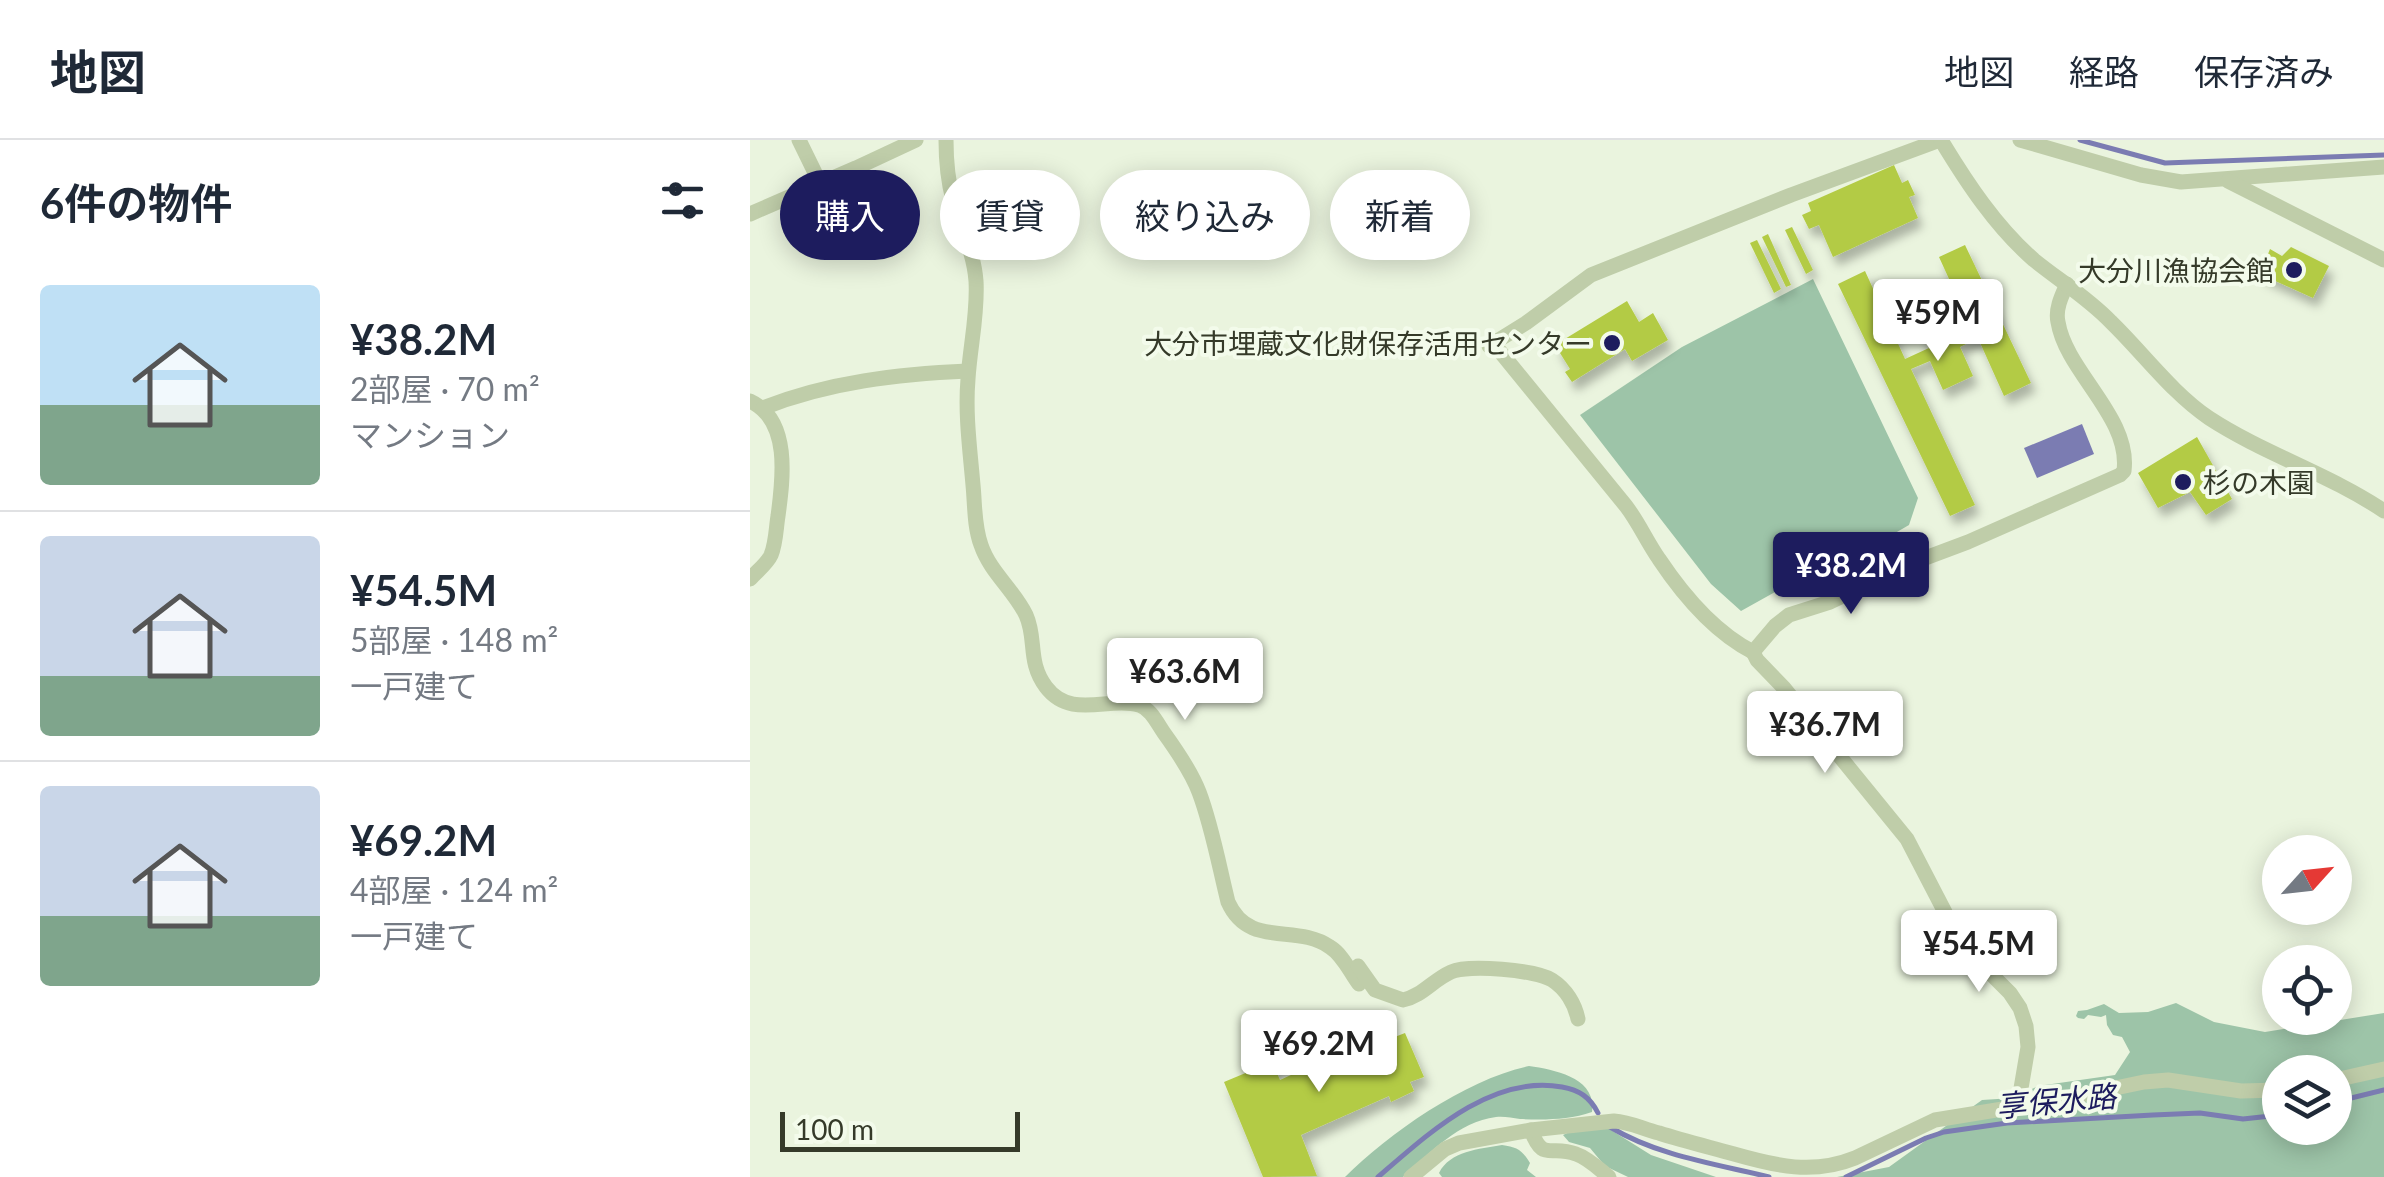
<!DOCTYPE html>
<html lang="ja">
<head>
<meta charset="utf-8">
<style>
  :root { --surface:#fff; --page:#f2f2f3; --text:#1f2937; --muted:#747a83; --line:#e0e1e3; --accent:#1d1c5e }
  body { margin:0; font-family:Lato,"Noto Sans JP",sans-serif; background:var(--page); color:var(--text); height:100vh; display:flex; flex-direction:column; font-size:38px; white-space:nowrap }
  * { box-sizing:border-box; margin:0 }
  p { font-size:32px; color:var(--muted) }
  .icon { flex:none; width:55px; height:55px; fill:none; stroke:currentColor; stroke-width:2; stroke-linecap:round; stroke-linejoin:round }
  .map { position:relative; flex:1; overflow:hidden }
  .sheet { display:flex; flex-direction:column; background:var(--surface); width:750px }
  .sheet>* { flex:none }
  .banner { position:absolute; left:30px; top:30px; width:950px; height:90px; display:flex; gap:20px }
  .needle { width:65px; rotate:63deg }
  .buttons { position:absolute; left:1512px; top:695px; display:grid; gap:20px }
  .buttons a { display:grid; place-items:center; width:90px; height:90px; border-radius:50%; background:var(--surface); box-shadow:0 5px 25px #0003; font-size:50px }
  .scale { position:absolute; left:30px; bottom:25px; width:240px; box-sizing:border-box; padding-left:10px; border:5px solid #353a29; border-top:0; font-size:28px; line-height:35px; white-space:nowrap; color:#353a29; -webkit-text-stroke:8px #f3fbeb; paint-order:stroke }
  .price { position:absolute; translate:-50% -85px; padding:0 22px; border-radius:10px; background:#fff; color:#222; font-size:32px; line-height:65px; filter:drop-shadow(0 2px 5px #0008) }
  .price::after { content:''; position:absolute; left:50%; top:60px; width:30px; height:22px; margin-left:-15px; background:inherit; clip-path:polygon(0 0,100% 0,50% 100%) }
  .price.selected { background:var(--accent); color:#fff }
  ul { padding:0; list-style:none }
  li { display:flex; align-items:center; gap:30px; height:250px; padding:0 40px }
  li+li { border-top:2px solid var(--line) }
  li span { display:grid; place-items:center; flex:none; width:280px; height:200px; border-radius:10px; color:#555 }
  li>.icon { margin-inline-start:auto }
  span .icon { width:120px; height:120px; fill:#fffc; stroke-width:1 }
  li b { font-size:42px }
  h2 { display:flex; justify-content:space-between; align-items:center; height:120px; padding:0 40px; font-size:42px }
  .pill { padding:0 35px; border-radius:45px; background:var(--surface); box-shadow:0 5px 25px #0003; font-size:35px; line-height:90px }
  .pill.selected { background:var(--accent); color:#fff }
  header { display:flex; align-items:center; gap:60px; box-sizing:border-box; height:140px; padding:0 50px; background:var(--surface); border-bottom:2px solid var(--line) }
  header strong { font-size:48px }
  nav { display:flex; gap:55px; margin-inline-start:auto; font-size:35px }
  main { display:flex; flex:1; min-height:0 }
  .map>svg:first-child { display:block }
  .green { fill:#9dc4a8; fill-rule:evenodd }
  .water { fill:#7b7cb2 }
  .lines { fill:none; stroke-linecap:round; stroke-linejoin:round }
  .stream { stroke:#7b7cb2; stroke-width:5 }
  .building { fill:#b3cb44; filter:url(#shadow) }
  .minor { stroke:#bfcda9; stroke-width:15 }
  .poi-dot { fill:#1d1c5e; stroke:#f3fbeb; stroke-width:4 }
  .labels { text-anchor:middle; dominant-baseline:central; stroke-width:8; stroke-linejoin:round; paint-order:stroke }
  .poi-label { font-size:28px; fill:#353a29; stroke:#f3fbeb; text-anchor:end }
  .water-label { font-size:30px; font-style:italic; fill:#1d1c5e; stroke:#f3fbeb }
</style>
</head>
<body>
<header>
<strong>地図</strong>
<nav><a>地図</a><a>経路</a><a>保存済み</a></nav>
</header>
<main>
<section class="sheet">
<h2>6件の物件<svg class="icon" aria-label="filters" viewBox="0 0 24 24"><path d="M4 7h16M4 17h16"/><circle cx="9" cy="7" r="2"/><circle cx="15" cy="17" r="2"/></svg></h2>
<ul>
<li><span style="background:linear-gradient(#bfe0f5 60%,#7fa58c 0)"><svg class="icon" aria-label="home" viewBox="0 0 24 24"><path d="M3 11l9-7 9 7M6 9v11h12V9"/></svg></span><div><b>¥38.2M</b><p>2部屋 · 70 m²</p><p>マンション</p></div></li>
<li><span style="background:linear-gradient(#c9d6e8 70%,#7fa58c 0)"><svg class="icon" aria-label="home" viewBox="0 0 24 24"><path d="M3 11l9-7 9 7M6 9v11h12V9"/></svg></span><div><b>¥54.5M</b><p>5部屋 · 148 m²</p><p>一戸建て</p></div></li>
<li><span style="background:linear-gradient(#c9d6e8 65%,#7fa58c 0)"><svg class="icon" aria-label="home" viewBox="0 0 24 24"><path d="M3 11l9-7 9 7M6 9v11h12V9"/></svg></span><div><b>¥69.2M</b><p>4部屋 · 124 m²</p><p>一戸建て</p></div></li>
</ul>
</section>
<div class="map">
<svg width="1634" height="1037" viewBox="0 0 1634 1037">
  <defs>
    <filter id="shadow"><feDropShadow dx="5" dy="9" stdDeviation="5" flood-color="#0004"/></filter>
  </defs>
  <rect width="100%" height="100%" fill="#eaf4de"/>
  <g class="green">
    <polygon points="1063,139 1168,358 1159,385 1133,400 1043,442 991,471 961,444 830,275 932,207"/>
    <path d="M1426 863 1464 882 1515 892 1634 873V1037H1087L1139 1027 1232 960 1263 958 1288 946 1365 935 1380 912 1372 897 1363 895 1357 885 1356 875 1351 877 1338 875 1334 879 1328 878 1326 876 1328 871 1337 870 1354 864 1369 873 1398 872ZM1530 932H1585V988H1530Z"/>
    <path d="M779 926C806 930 847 938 842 972 819 980 794 980 770 979 762 978 754 976 746 977 708 982 680 1013 653 1037H595C640 992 717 939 779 926Z"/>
    <polygon points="853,985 901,1015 966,1037 878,1037 855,1026 840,1008 819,1002 813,995 828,988"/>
    <path d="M752 1005C767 1007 772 1010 780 1023L777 1030 786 1037H692L689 1033C700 1011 729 1009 752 1005Z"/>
  </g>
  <polygon class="water" points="1332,284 1344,314 1287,338 1274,308"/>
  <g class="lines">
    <g class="stream">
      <polyline points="1330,0 1415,23 1634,15"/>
      <polyline points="1585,962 1634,950"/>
      <path d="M860 987C908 1016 966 1024 1019 1037"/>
      <path d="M628 1037C678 994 741 934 812 947 829 950 840 957 848 973"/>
      <polyline points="1096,1037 1176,998 1194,992 1257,983 1403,975 1450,973 1493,979 1530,975"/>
    </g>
  </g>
  <g class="building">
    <polygon points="1144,25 1152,43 1158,40 1165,55 1159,57 1168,78 1083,117 1069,85 1059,89 1052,75 1061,71 1058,63"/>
    <polygon points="1042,87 1063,130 1056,134 1035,90"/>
    <polygon points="1018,94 1041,145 1036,147 1012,97"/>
    <polygon points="1007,100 1031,149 1024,153 1000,103"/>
    <polygon points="1215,105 1281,243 1254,256 1228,198 1210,207 1223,236 1193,250 1180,221 1161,229 1225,365 1200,376 1088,144 1115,131 1155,219 1179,208 1173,196 1199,184 1204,197 1222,189 1189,117"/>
    <polygon points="1541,107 1579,126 1563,158 1510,134 1520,109 1532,116"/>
    <polygon points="877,161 889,182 903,173 918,200 882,221 875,209 822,242 815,232 820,229 805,205"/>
    <polygon points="1447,297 1482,359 1456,375 1440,352 1408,368 1388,333"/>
    <polygon points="610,882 617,896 631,891 637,900 655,893 674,937 660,942 664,951 641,962 639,956 551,995 567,1036 513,1037 474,942 522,922 530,940 578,918 570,899"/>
  </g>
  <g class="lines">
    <g class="minor">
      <polyline points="49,0 70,43"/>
      <path d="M196 0C196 20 198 41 203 60 211 87 224 113 226 141 228 174 220 206 218 239 215 274 220 310 223 345 225 365 224 386 231 405 240 432 264 450 276 475 287 499 277 522 296 547 321 580 359 556 389 565 401 569 407 583 414 593 427 611 441 631 449 652 462 686 469 726 478 762 499 809 546 783 580 807 593 815 600 832 609 844"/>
      <path d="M1190 0 1041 55 841 135 776 183 739 206 748 209 876 366C889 383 897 402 909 419 933 455 964 492 1003 512L1025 486 1039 475 1080 462 1162 423 1218 402 1370 335 1374 331C1381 277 1316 232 1308 182 1305 169 1312 155 1317 144"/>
      <path d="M1191 0C1217 43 1246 87 1284 120 1310 141 1338 158 1361 182 1393 213 1422 253 1459 278 1514 314 1579 334 1634 371"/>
      <polyline points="1270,0 1391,35 1431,42 1634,27"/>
      <polyline points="1478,41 1634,120"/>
      <polyline points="0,74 106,28 166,0"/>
      <path d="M0 261C41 280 33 339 28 376 26 388 26 403 21 415 17 424 7 431 0 439"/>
      <path d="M13 268C78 242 149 234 218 231"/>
      <polyline points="1003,512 1007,520 1034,548 1157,699 1198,778 1222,815 1260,853 1270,868 1276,886 1278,907 1268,966"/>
      <path d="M608 826 625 850 653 860C672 856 683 840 701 832 718 824 786 830 802 840 816 849 825 864 828 879"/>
      <polyline points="1585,940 1634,929"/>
      <path d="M781 990C793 1023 800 1004 826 1014 838 1018 849 1029 859 1037"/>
      <path d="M661 1037 695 1009 709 1003 781 990 864 981C880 982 893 989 909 993 934 1001 959 1007 984 1014 1026 1026 1063 1035 1105 1018L1185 980 1308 960 1394 942 1418 940 1491 951 1530 950"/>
    </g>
  </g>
  <g class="poi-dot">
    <circle cx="1544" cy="130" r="10"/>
    <circle cx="862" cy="203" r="10"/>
    <circle cx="1433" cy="342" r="10"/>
  </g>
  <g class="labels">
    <g class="poi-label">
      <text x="1524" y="130">大分川漁協会館</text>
      <text x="842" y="203">大分市埋蔵文化財保存活用センター</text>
      <text x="1453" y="342" text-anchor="start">杉の木園</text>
    </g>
    <g class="water-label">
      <text transform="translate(1306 960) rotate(-5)">享保水路</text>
    </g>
  </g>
</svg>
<div class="buttons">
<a><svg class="needle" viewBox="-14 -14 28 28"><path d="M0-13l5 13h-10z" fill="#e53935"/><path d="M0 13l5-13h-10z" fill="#747a83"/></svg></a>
<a><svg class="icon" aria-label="locate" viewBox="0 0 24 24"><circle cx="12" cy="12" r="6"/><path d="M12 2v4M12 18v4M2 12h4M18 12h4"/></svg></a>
<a><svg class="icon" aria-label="layers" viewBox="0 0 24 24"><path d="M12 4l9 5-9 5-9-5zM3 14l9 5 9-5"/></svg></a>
</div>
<div class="scale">100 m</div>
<b class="price" style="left:1188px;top:224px">¥59M</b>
<b class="price selected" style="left:1101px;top:477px">¥38.2M</b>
<b class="price" style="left:435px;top:583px">¥63.6M</b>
<b class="price" style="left:1075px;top:636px">¥36.7M</b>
<b class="price" style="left:1229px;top:855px">¥54.5M</b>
<b class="price" style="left:569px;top:955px">¥69.2M</b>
<div class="banner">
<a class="pill selected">購入</a>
<a class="pill">賃貸</a>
<a class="pill">絞り込み</a>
<a class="pill">新着</a>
</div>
</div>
</main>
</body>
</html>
